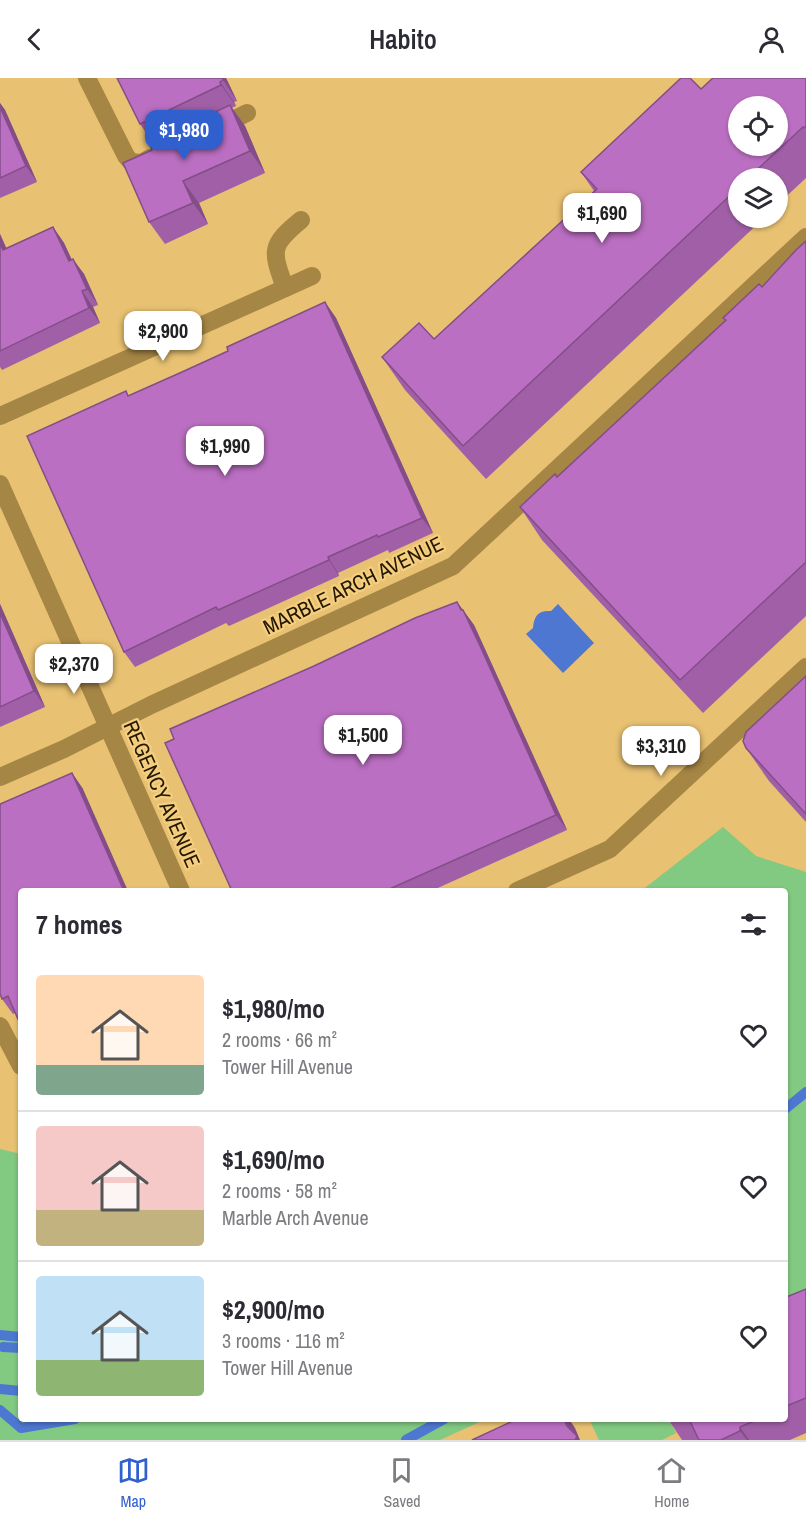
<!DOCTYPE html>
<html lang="en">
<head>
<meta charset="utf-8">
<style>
  :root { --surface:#fff; --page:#f2f2f3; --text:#2b2b33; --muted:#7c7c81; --line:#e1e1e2; --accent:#305fce }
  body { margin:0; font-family:"Archivo Narrow",sans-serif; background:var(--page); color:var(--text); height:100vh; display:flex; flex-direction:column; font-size:22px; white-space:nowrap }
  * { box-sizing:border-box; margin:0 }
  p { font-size:20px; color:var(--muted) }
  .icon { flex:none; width:33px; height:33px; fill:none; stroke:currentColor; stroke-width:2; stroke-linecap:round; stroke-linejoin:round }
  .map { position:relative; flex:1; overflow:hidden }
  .side { position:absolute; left:18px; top:810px; width:770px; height:534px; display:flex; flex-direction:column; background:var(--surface); border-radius:6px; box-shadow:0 2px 4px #0004 }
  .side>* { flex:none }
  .controls { position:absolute; left:728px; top:18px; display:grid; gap:12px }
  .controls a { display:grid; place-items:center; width:60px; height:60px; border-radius:50%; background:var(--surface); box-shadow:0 2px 4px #0004; font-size:30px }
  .price { position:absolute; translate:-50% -51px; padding:0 14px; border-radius:12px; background:#fff; color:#222; font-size:20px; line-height:39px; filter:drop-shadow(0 2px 3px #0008) }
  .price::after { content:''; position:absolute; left:50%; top:36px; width:18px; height:14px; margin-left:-9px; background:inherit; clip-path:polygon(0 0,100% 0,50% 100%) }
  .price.on { background:var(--accent); color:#fff }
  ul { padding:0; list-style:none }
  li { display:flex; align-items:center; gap:18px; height:150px; padding:0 18px }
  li+li { border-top:2px solid var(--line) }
  li span { display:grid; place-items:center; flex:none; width:168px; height:120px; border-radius:6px; color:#555 }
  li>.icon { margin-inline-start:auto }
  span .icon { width:72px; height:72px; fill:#fffc; stroke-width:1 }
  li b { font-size:26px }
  h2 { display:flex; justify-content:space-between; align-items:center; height:72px; padding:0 18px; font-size:26px }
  header { display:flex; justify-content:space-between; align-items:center; height:78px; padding:0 18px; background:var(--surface); font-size:27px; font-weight:600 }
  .menu { display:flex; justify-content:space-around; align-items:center; height:84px; border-top:2px solid var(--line); background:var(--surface); font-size:16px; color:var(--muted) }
  .menu a { display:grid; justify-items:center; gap:3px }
  .menu .on { color:var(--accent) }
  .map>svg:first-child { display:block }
  .green { fill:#82c981 }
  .water { fill:#4e77d1 }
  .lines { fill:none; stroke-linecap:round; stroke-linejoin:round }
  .stream { stroke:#4e77d1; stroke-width:10 }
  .minor { stroke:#a68645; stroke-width:18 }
  .wall { fill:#a15fa7 }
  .shaded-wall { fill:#834e88 }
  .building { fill:#bb6fc2; stroke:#834e88; stroke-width:1.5; fill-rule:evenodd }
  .labels { text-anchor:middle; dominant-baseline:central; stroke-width:4.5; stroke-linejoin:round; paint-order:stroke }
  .street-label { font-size:21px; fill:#231801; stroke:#f5ce7f }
</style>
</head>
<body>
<header><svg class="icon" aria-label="back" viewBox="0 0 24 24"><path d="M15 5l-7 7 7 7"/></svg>Habito<svg class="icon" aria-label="person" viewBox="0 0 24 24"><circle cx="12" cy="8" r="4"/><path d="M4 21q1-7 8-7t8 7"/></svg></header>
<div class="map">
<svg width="806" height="1362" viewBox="0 0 806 1362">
  <rect width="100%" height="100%" fill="#e8c172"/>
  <g class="green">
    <polygon points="723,749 756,778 806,794 806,1229 785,1238 784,813 641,813"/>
    <polygon points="0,1071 21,1076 21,1341 486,1341 440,1362 0,1362"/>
    <polygon points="589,1341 669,1341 676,1355 662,1362 599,1362"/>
  </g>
  <path class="water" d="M558 526 594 565 563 595 526 556 533 550C534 537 539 532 551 533Z"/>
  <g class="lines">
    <g class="stream">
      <polyline points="784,1032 806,1014"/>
      <polyline points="0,1257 21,1259"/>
      <polyline points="3,1269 21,1270"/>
      <polyline points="0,1311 21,1313"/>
      <polyline points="0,1332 21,1350 75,1341"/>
      <polyline points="406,1362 444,1341"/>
    </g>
    <g class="minor">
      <polyline points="87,0 126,78 131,84 141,85 150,80"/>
      <polyline points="216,50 247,35"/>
      <path d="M285 210C272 173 269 168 301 142"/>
      <polyline points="0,338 312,198"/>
      <polyline points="0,406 181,813"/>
      <polyline points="0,699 64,671 151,627 453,488 806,159"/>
      <polyline points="517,813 610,771 806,589"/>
      <polyline points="0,948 21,988"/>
    </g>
  </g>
  <g class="wall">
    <polygon points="117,0 226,0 237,23 234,24 236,28 232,30 245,48 265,95 199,125 208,146 165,166 149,144 152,63 140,46"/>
    <polygon points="806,0 806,100 777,127 777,100 738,100 738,140 764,140 486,401 405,312 382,279 434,261 594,113 581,94 701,11"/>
    <polygon points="0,25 5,32 37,104 0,120"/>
    <polygon points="53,149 64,165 72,182 84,196 98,227 93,229 100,245 2,292 0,289 0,156 6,170"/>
    <polygon points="806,163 806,538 703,635 542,462 520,429 557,399 762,209"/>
    <polygon points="325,224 336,240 433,455 389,475 388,472 338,495 339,498 229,548 226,545 135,589 124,574 129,318 228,273"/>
    <polygon points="457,524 474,547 567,752 431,813 232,813 314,588"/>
    <polygon points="0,526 45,629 0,649"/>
    <polygon points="806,598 806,744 769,703 746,670"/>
    <polygon points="72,695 83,711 15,935 13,936 2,921"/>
    <polygon points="806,1211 806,1355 790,1362 682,1362 668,1341 784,1341 784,1220"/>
  </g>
  <g class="shaded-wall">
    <polygon points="222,0 226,0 237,23 223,2"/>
    <polygon points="220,4 234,24 236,28 221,7"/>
    <polygon points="0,25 5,32 37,104 26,88 0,29"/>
    <polygon points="230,27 245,48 265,95 250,73"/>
    <polygon points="183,103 199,125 208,146 193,125"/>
    <polygon points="53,149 64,165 79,198 69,183"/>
    <polygon points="0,156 14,187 3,172 0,165"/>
    <polygon points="73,181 84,196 98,227 87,211"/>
    <polygon points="82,213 93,229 100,245 89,230"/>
    <polygon points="325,224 336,240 433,455 422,440"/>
    <polygon points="328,479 338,495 339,498 329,482"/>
    <polygon points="457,524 474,547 567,752 556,737"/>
    <polygon points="0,526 45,629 34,613 0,535"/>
    <polygon points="72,695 83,711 128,813 124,813"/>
    <polygon points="564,1341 569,1341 575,1350 580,1362 575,1362"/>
    <polygon points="740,1349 749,1362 747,1362 740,1353"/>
  </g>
  <g class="building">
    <polygon points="117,0 222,0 223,2 220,4 221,7 140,46"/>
    <path d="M681 0H690L701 11 713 0H806V48L804 50 803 49 748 100H738V110L463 368 382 279 419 245 434 261 597 111 581 94ZM738 28H777V68H738Z"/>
    <polygon points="230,27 250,73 183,103 193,125 149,144 123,85 152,72 149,65"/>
    <polygon points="0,29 26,88 0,100"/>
    <polygon points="53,149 69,183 73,181 87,211 82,213 89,230 0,273 0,165 3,172"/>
    <polygon points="806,163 806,484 680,602 520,429 555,396 557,399 726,242 723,240 759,206 762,209 796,172"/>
    <polygon points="325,224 422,440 378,459 377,457 328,479 329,482 218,532 216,529 124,574 27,358 126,313 128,318 182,294 228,273 227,269"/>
    <polygon points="457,524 461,532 463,532 481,570 556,737 385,813 232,813 165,665 174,661 170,651 314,588 415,540"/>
    <polygon points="0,535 34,613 0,629"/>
    <polygon points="806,598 806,736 746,670 743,663 746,654"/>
    <polygon points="72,695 124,813 21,813 21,948 8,918 2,921 0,916 0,726"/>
    <polygon points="806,1211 806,1320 784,1329 784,1220"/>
    <polygon points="517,1341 564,1341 567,1348 577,1358 575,1362 472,1362"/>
    <polygon points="689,1341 759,1341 740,1349 740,1353 721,1362 699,1362"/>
  </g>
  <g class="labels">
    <g class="street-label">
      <text transform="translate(353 507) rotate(-26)">MARBLE ARCH AVENUE</text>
      <text transform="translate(162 716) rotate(66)">REGENCY AVENUE</text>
    </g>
  </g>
</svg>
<div class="controls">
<a><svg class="icon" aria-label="locate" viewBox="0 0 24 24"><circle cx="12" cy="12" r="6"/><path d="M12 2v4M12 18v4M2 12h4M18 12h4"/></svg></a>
<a><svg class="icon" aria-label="layers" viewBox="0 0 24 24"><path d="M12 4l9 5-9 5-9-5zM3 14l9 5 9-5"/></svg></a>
</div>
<b class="price on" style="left:184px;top:83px">$1,980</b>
<b class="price" style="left:602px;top:166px">$1,690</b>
<b class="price" style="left:163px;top:284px">$2,900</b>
<b class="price" style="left:225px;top:399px">$1,990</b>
<b class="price" style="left:74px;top:617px">$2,370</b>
<b class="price" style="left:363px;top:688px">$1,500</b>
<b class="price" style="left:661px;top:699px">$3,310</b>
<section class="side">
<h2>7 homes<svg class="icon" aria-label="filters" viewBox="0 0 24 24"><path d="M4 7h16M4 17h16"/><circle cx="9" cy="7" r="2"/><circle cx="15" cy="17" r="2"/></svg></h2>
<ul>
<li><span style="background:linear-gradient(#ffd9b3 75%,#7fa58c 0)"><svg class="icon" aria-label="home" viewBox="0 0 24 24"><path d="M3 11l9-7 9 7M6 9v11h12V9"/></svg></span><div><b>$1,980/mo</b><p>2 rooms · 66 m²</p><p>Tower Hill Avenue</p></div><svg class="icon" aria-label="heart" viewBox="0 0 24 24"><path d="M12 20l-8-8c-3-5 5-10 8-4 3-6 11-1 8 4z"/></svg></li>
<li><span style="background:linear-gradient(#f6c9c9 70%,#c2b280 0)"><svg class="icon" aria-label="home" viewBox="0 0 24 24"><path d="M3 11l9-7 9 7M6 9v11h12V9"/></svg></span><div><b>$1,690/mo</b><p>2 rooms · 58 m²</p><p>Marble Arch Avenue</p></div><svg class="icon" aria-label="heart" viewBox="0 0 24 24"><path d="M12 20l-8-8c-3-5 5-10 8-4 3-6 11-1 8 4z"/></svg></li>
<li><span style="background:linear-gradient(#bfe0f5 70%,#8fb573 0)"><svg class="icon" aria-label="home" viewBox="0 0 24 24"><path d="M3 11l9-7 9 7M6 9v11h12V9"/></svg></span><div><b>$2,900/mo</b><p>3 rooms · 116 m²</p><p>Tower Hill Avenue</p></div><svg class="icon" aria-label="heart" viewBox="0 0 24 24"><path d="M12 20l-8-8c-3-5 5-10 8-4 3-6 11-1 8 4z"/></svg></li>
</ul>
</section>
</div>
<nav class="menu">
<a class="on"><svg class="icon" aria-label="map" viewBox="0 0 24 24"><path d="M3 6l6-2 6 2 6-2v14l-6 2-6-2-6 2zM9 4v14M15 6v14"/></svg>Map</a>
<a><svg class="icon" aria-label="saved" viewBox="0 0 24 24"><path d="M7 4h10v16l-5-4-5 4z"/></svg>Saved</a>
<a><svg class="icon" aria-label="home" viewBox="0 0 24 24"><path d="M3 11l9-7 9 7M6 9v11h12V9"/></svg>Home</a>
</nav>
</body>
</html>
